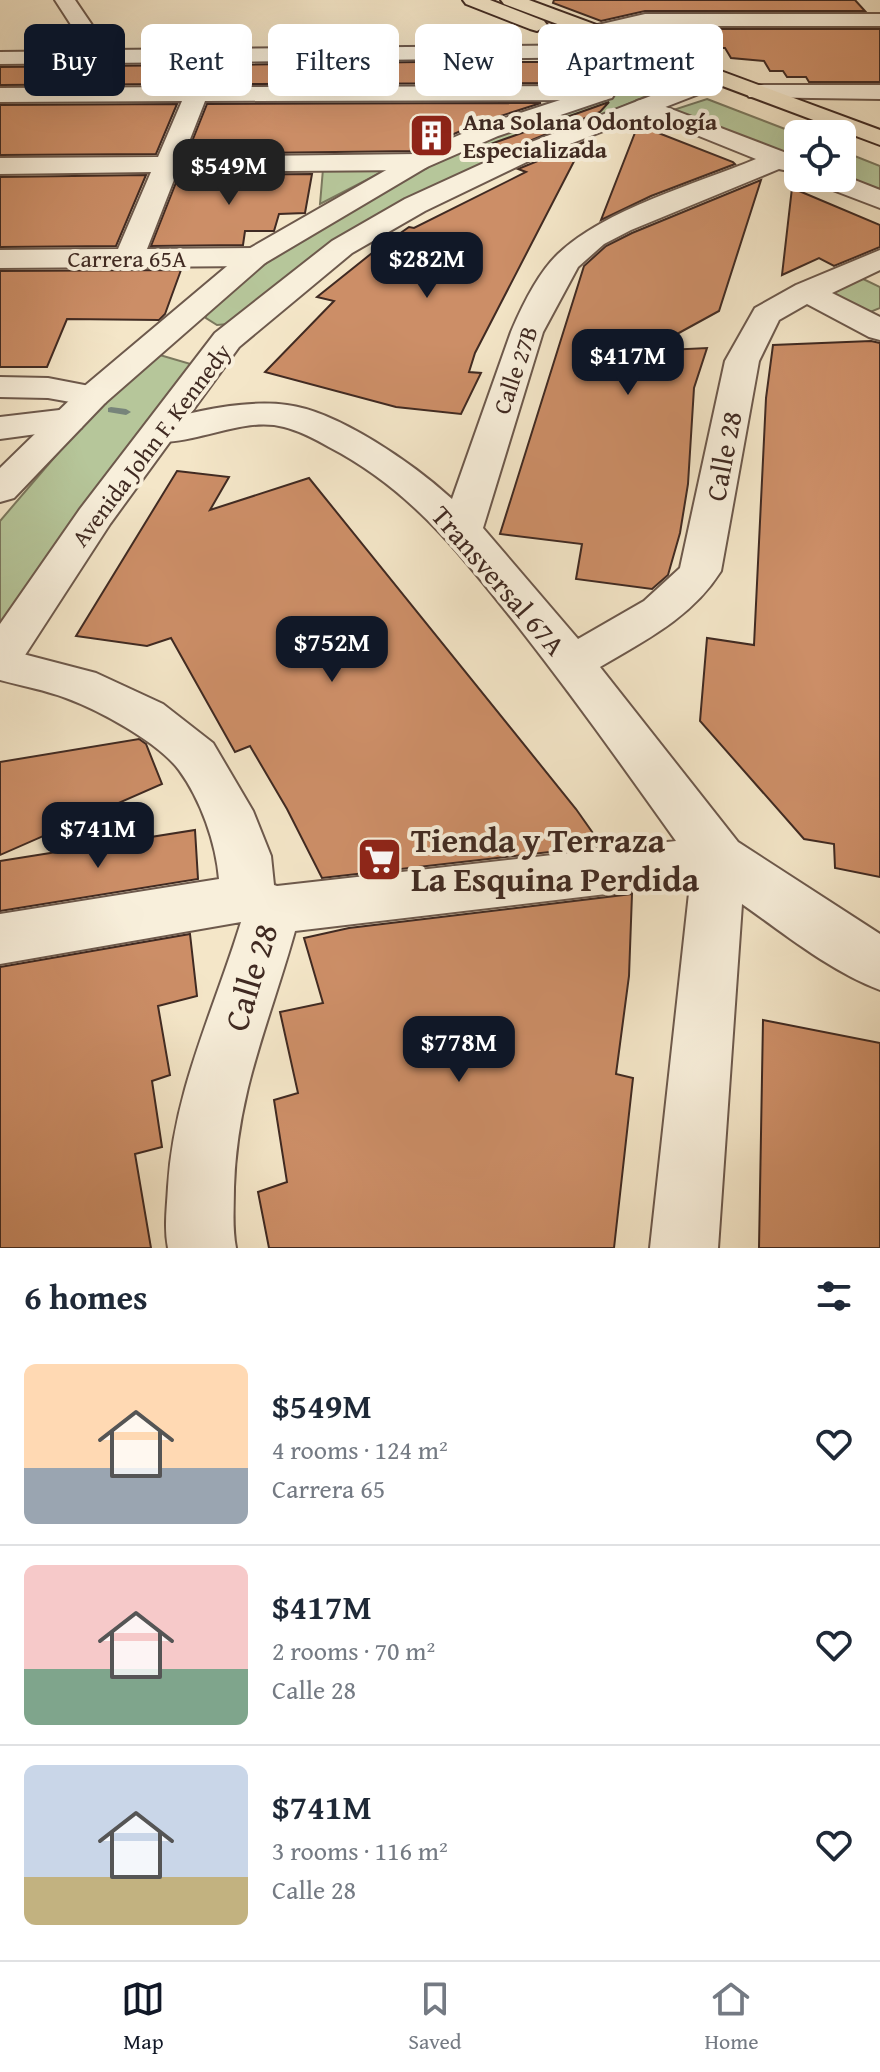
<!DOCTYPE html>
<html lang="en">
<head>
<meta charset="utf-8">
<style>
  :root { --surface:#fff; --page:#f6f6f7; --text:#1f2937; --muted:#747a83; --line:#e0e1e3; --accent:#111827 }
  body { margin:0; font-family:"Gentium Book Plus",serif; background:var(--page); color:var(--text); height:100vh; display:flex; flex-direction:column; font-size:30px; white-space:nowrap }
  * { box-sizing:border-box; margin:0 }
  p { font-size:26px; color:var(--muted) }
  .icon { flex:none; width:44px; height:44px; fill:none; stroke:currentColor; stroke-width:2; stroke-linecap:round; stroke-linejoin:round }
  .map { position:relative; height:1248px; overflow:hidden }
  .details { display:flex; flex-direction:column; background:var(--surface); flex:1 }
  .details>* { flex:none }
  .banner { position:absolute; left:24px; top:24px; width:832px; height:72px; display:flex; gap:16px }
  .fabs { position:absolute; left:784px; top:120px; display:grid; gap:16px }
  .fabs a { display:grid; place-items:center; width:72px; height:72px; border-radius:12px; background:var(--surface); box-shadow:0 8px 32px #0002; font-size:40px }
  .price { position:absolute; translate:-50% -68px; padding:0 18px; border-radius:16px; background:var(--accent); color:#fff; font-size:26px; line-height:52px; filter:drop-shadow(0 2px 4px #0008) }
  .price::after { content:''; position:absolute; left:50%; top:48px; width:24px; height:18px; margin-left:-12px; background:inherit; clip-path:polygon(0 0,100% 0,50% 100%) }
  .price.on { background:#222; color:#fff }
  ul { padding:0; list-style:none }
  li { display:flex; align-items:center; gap:24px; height:200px; padding:0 24px }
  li+li { border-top:2px solid var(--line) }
  li span { display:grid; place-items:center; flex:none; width:224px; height:160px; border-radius:12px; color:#555 }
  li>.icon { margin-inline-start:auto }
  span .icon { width:96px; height:96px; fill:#fffc; stroke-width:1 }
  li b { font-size:34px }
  h2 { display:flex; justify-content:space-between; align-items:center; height:96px; padding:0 24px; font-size:34px }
  .tag { padding:0 28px; border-radius:12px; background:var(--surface); box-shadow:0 8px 32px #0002; font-size:28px; line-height:72px }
  .tag.on { background:var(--accent); color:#fff }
  .menu { display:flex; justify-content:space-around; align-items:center; height:112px; border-top:2px solid var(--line); background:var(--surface); font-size:22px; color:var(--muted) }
  .menu a { display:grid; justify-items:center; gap:4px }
  .menu .on { color:var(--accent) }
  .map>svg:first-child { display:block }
  .green { fill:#b6c69a; stroke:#7b785e; stroke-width:2 }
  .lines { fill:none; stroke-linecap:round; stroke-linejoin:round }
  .stream { fill:#77847a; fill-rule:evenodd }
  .building { fill:#cc8e67; stroke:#402a22; stroke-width:2 }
  .minor-casing { stroke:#6d594c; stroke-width:4 }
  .tertiary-casing { stroke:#6d594c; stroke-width:4 }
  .primary-casing { stroke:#402a22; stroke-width:4 }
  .minor { fill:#f8efdb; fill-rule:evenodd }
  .tertiary { fill:#f8efdb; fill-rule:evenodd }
  .primary { fill:#f4e6c8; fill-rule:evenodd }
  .labels { text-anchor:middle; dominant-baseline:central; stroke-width:8; stroke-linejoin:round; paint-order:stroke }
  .far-poi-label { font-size:24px; font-weight:bold; fill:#402a22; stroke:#f8efdb; text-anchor:start }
  .far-street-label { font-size:24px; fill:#402a22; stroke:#f8efdb }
  .street-label { font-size:28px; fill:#402a22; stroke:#f8efdb }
  .near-poi-label { font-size:34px; font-weight:bold; fill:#402a22; stroke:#f8efdb; text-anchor:start }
  .near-street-label { font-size:34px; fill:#402a22; stroke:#f8efdb }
</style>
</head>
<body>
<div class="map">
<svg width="880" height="1248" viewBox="0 0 880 1248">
  <rect width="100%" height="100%" fill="#f4e6c8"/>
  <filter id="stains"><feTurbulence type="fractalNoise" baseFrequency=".0025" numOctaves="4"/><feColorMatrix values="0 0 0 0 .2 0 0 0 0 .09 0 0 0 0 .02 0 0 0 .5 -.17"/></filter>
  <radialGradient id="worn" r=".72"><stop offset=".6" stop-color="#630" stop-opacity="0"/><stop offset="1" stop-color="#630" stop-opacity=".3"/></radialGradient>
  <g class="green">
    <path d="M642 86 658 91 550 138 228 324 217 325 206 318 205 314C231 292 256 265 285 247 393 175 516 120 642 86Z"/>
    <polygon points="707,99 798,134 798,159 673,110"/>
    <polygon points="842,151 880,166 880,192 842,177"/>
    <polygon points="323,169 388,169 320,204"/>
    <polygon points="859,277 880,287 880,308 868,313 836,294 834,291"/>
    <polygon points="153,353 194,365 0,625 0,521 88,418"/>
  </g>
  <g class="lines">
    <polygon class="stream" points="111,407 126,409 131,412 126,415 108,412 108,408"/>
  </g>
  <g class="building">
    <polygon points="554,0 855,0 865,11 645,11 601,21 553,3"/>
    <polygon points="645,29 880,29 880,82 809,82 806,77 787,77 783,71 770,71 764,61 731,58 725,48 705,48 701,41 653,41 630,32"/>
    <polygon points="418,62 641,62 617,91 613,85 604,83 215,84 221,69 219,65"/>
    <polygon points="195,65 186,84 0,85 0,67"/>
    <polygon points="609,102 600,112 486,159 468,152"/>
    <polygon points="541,103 479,123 415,151 187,154 207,104"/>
    <polygon points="177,104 156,154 0,155 0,105"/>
    <polygon points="638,125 733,162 735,164 651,196 601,220"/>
    <polygon points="584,142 475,353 469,372 481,373 461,414 396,407 265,372 334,301 317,297 372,253 409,227 414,228 526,172 518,169"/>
    <polygon points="312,174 305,213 279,214 274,231 245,231 243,245 151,246 179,175"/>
    <polygon points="146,175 116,246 0,247 0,177"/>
    <polygon points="761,180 719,311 646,351 707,348 694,388 688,484 680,533 668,575 652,589 576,579 582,544 500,534 584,266 606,246 632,233"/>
    <polygon points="792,188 880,225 880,247 834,266 819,258 782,275"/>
    <polygon points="181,270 165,314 159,320 67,319 47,367 0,367 0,271"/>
    <polygon points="871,341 880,343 880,877 835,868 834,844 804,839 700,721 707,638 754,645 766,398 773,345"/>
    <polygon points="177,471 229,477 210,510 309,478 576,809 602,846 322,878 287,809 250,746 235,752 171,638 147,646 76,636"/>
    <polygon points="139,739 146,744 162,784 0,855 0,762"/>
    <polygon points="195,830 198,879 0,911 0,861"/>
    <polygon points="632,894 629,976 616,1074 633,1078 614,1248 269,1248 258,1192 287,1182 274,1100 298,1093 280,1012 323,1003 304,938 349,928"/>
    <polygon points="190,934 197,996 158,1006 170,1075 152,1081 162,1147 135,1154 151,1248 0,1248 0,967"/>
    <polygon points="763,1020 880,1043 880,1248 759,1248"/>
  </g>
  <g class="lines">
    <defs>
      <g id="minor">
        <polygon points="55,0 75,0 109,50 604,45 615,51 604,57 210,62 218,68 210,87 604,86 612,88 615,93 612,98 604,100 205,101 183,157 418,154 427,157 431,162 427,167 418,170 177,172 147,249 255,248 265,251 270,257 265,263 255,266 0,268 0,250 118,249 151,172 0,174 0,158 158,157 182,101 0,102 0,88 188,87 196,68 204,62 0,64 0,52 88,51"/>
        <polygon points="645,14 880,14 880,26 645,26 596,37 586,31 589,27"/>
        <polygon points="757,85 880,85 880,99 749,97 746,92 749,87"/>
        <path d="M645 99 789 154 798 158V173L779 169 631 230 604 244 578 267 543 332 483 528 578 639 644 601 680 568 725 361 755 308 796 285 880 250V270L832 293 880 317V340L869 337 807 304 779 320 759 361 721 571C692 617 646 640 600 667L738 842 880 934V990C830 971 786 935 742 904L718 1248H650L690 884 295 931C270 1021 237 1091 234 1187 234 1207 232 1228 236 1248H168C164 1228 167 1207 168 1187 174 1090 213 1013 241 922L0 964V914L219 879C216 843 201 800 179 770 158 742 99 710 66 698 45 690 22 686 0 680V648L96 673 163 704 213 743 253 811 271 856 274 885 277 886 676 841C624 768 572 695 517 625 460 554 412 490 329 447 315 439 300 431 284 427 240 415 188 450 146 440L141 432 146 424C190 413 242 399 287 405 338 411 415 465 452 499L511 332C522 306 538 273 558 254 605 209 696 184 756 159L637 111 633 106 637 101Z"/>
        <polygon points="842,175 880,190 880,208 817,184 813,178 842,178"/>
        <polygon points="0,377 48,378 105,389 110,396 105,403 93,406 48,398 0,397"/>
        <polygon points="68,409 81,412 86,420 81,428 0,439 0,417"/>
      </g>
      <g id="tertiary">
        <polygon points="690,60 698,62 711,80 704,92 539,156 425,211 352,253 239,347 110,524 16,669 0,674 0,624 80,509 215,333 332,241 405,199 521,146 687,82 679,67"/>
        <polygon points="600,87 608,89 612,94 608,99 498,136 427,167 265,263 105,403 14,498 0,502 0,468 81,389 245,251 409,157 480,126"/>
      </g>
      <g id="primary">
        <polygon points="463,0 490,0 544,21 547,25 537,31 530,29 466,4"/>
        <polygon points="501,0 529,0 880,130 880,145 504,4"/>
      </g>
    </defs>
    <use href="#minor" class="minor-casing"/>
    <use href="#tertiary" class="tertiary-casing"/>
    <use href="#primary" class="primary-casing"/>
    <use href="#minor" class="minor"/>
    <use href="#tertiary" class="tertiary"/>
    <use href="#primary" class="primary"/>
  </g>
  <defs>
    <symbol id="building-square" viewBox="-11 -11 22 22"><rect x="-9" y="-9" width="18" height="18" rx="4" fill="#8f2418" stroke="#f8efdb"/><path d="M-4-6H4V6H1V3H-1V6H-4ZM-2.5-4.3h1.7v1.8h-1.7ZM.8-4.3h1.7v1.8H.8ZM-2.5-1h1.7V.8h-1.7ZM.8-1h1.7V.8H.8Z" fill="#fff"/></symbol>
    <symbol id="supermarket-square" viewBox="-11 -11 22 22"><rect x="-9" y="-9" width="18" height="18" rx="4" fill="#8f2418" stroke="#f8efdb"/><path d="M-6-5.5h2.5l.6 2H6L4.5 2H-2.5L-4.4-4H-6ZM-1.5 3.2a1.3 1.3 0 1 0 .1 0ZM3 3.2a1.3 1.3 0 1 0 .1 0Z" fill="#fff"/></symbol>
  </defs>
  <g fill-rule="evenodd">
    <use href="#building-square" x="406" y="110" width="51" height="51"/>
    <use href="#supermarket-square" x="354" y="834" width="51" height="51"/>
  </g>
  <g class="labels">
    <g class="far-poi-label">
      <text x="463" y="121">Ana Solana Odontología<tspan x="463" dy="28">Especializada</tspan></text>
    </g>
    <g class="far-street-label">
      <text x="127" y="258">Carrera 65A</text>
      <text transform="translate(515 370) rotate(-71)">Calle 27B</text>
      <text transform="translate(151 445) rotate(-53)">Avenida John F. Kennedy</text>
    </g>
    <g class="street-label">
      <text transform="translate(723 456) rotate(-79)">Calle 28</text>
      <text transform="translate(499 580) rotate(49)">Transversal 67A</text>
    </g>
    <g class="near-poi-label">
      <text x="411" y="839">Tienda y Terraza<tspan x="411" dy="39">La Esquina Perdida</tspan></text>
    </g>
    <g class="near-street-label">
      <text transform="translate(250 977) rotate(-73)">Calle 28</text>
    </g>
  </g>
  <rect width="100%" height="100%" filter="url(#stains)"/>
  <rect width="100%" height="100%" fill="url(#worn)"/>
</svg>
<div class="fabs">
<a><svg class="icon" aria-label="locate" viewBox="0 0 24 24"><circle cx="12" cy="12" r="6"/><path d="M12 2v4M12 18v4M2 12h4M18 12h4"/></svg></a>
</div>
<b class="price on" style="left:229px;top:207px">$549M</b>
<b class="price" style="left:427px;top:300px">$282M</b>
<b class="price" style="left:628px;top:397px">$417M</b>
<b class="price" style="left:332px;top:684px">$752M</b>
<b class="price" style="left:98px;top:870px">$741M</b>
<b class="price" style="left:459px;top:1084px">$778M</b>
<div class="banner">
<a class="tag on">Buy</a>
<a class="tag">Rent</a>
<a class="tag">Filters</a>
<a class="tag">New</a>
<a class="tag">Apartment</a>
</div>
</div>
<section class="details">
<h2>6 homes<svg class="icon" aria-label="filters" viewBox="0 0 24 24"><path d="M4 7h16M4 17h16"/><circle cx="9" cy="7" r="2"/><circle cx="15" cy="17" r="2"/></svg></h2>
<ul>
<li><span style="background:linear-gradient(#ffd9b3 65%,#9aa5b1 0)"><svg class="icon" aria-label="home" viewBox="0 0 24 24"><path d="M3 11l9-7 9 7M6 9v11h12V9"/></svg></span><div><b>$549M</b><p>4 rooms · 124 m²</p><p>Carrera 65</p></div><svg class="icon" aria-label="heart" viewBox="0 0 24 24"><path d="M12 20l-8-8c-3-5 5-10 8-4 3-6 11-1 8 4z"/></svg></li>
<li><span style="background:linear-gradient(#f6c9c9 65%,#7fa58c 0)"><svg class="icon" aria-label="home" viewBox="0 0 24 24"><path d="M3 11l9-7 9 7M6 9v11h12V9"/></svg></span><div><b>$417M</b><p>2 rooms · 70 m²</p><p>Calle 28</p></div><svg class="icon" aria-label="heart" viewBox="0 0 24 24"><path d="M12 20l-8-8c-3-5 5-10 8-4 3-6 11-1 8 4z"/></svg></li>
<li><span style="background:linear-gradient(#c9d6e8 70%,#c2b280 0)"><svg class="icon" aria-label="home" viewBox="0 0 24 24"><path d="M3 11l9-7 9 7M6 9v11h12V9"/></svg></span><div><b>$741M</b><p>3 rooms · 116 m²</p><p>Calle 28</p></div><svg class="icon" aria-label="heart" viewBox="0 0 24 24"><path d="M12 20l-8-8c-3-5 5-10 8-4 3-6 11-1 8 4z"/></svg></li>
</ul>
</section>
<nav class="menu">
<a class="on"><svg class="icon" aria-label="map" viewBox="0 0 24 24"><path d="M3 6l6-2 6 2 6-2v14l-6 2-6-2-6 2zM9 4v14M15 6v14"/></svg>Map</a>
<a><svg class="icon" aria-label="saved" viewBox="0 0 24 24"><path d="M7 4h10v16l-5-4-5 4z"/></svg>Saved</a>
<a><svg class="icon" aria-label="home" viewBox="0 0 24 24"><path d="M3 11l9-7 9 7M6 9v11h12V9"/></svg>Home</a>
</nav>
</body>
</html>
